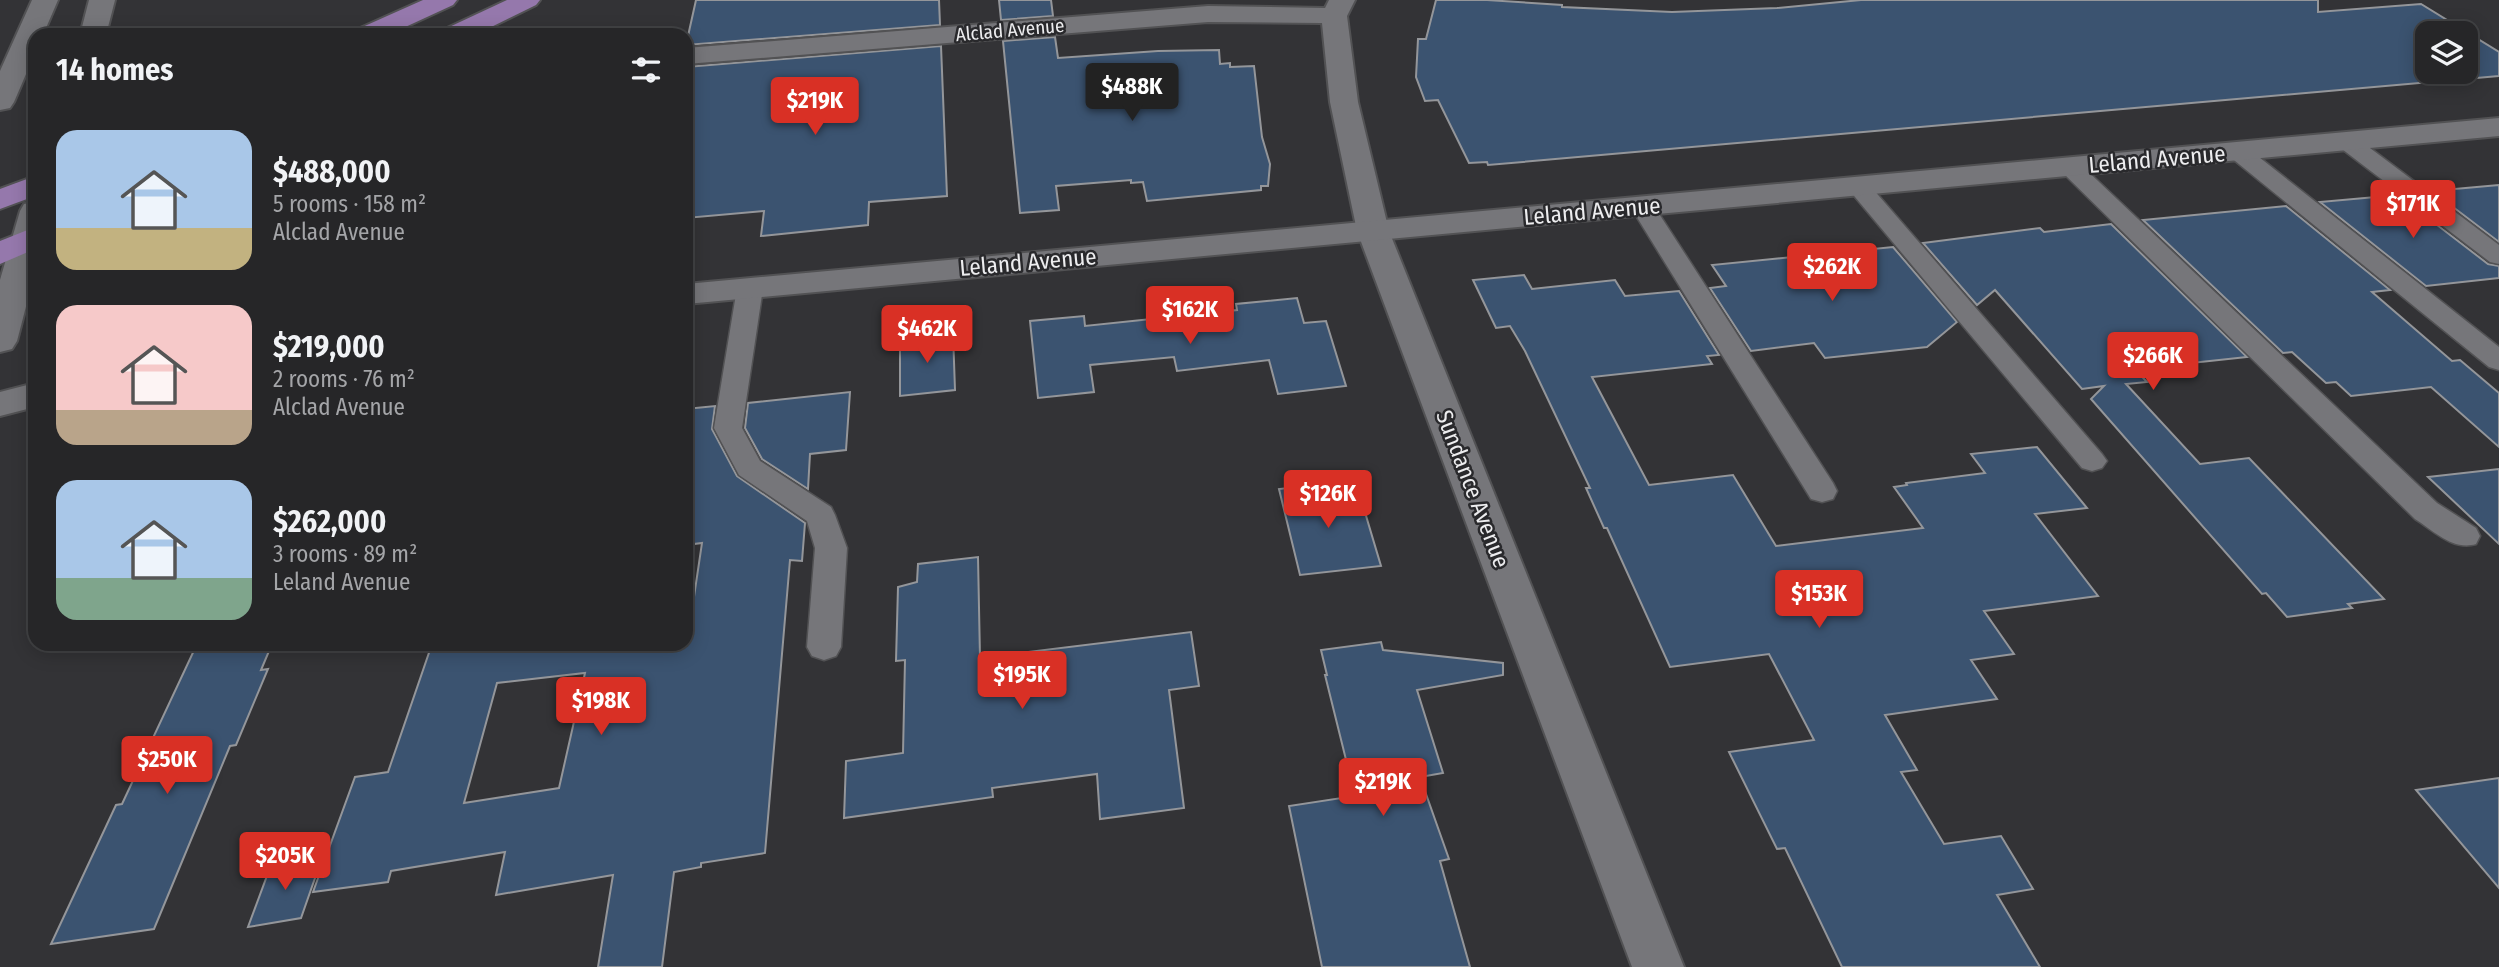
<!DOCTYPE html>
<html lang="en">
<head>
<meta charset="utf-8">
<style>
  :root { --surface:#262628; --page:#2e2e30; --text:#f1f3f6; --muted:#a4a5a8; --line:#424345; --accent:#d93025 }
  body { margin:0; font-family:"Fira Sans Condensed",sans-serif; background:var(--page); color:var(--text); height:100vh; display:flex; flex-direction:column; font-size:26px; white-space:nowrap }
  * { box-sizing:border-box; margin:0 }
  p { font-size:23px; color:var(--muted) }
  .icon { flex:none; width:38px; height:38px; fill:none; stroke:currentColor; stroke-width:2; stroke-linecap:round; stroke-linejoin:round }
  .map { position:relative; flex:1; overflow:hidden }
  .drawer { position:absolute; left:28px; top:28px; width:665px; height:623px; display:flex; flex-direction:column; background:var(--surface); border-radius:21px; box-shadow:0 4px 18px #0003,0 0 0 2px var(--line) }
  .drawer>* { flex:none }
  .controls { position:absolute; left:2415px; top:21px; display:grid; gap:14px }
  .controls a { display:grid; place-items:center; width:63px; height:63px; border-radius:14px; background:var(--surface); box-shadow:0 4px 18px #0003,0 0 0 2px var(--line); font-size:35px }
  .price { position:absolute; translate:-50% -60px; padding:0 16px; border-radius:7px; background:var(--accent); color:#fff; font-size:23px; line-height:46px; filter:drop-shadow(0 2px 4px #0008) }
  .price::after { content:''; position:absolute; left:50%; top:42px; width:21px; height:16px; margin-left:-10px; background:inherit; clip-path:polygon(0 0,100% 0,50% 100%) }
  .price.active { background:#222; color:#fff }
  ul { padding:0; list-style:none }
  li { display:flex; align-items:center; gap:21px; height:175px; padding:0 28px }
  li span { display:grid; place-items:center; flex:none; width:196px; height:140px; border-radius:21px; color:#555 }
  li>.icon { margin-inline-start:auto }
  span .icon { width:84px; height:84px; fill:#fffc; stroke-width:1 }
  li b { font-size:30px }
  h2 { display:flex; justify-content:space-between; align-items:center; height:84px; padding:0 28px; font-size:30px }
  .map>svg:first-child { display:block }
  .building { fill:#3b5370; stroke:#94969a; stroke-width:2; fill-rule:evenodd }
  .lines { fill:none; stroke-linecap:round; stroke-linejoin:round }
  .lane-casing { stroke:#525254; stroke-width:3 }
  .street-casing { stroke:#525254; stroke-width:4 }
  .secondary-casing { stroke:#525254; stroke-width:4 }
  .primary-casing { stroke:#525254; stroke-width:4 }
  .lane { fill:#76767a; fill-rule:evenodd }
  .street { fill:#76767a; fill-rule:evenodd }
  .secondary { fill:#76767a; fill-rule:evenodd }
  .primary { fill:#9578ac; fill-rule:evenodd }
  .labels { text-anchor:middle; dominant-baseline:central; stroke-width:5; stroke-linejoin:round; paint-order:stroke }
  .far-street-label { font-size:19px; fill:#ededef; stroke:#29292c }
  .street-label { font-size:23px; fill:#ededef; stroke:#29292c }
</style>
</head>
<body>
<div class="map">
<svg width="2499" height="967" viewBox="0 0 2499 967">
  <rect width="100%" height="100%" fill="#333336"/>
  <g class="building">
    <polygon points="696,0 939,0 940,25 686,45"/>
    <polygon points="999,0 1051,0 1053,16 1001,20"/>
    <path d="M1436 0H1487L1562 5V7L1672 12 1777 8 1861 0H2318V12L2421 4 2499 52V76L1488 165 1487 162 1469 163 1438 100 1425 101 1416 77 1418 39H1426ZM2427 33H2466V72H2427Z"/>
    <polygon points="1055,37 1058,58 1158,51 1219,50 1220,64 1230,63 1230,67 1254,66 1262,137 1270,164 1268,186 1261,186 1261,190 1147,201 1143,182 1131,183 1131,180 1056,186 1059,210 1020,213 1003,41"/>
    <polygon points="941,46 947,196 869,202 868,225 761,236 764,211 686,218 686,67"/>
    <polygon points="2499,185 2499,242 2432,191"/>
    <polygon points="2398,195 2488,264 2499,266 2499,278 2426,286 2320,202"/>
    <polygon points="2286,206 2390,290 2372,292 2452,361 2460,360 2499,393 2499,447 2431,387 2351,396 2336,382 2326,383 2292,352 2283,353 2143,220"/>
    <polygon points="2111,224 2247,357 2135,369 2147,382 2126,384 2200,464 2249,458 2384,599 2348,604 2352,608 2287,617 2266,593 2262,594 2091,399 2104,386 2082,389 1995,290 1977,305 1923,243 2040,228 2044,232"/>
    <polygon points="1893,247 1957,322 1927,347 1825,358 1814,343 1751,351 1710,288 1726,286 1712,265"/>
    <polygon points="1524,275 1532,289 1615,280 1625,296 1679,291 1719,355 1707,356 1712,364 1592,377 1649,485 1733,475 1776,546 1923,528 1894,487 1907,485 1906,483 1985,473 1971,454 2037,447 2087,508 2035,514 2098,596 1984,611 2014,654 1971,660 1997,699 1885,715 1917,770 1901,772 1944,844 2001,836 2033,889 1997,895 2040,967 1842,967 1785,848 1777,849 1729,752 1814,740 1769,654 1670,667 1607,528 1604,528 1586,488 1590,488 1525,351 1510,326 1496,328 1473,280"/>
    <polygon points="1297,298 1304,323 1326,321 1346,386 1278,394 1269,360 1177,371 1174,357 1090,365 1094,392 1038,398 1030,321 1084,316 1085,326 1237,310 1236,304"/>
    <polygon points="953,333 955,390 900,396 900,339"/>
    <polygon points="850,392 846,450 810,454 808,489 762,459 745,428 748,403"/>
    <path d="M715 406 712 429 737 476 805 523 802 561 790 560 765 853 701 863V867L674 872 662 967H598L613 875 496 895 505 852 391 871 388 882 313 892 355 777 388 772 432 644H687L702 543 686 545V409ZM585 673 559 788 464 803 497 683Z"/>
    <polygon points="2499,469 2499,544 2428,477"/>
    <polygon points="1337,482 1342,501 1361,499 1381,566 1300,575 1279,489"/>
    <polygon points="978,557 980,658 1191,632 1199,686 1169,690 1184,808 1100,819 1097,774 992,788 993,797 844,818 846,761 903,753 905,660 896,661 898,587 917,582 918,564"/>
    <polygon points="1381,642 1383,650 1503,663 1503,675 1417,690 1443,773 1420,777 1449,859 1440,861 1470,967 1322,967 1289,806 1355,796 1325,675 1327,675 1321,650"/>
    <polygon points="197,644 272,644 261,670 268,669 236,745 230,746 154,929 51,944 116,805 122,804"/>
    <polygon points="2499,778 2499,888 2416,790"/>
    <polygon points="322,858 301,918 248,927 271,865"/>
  </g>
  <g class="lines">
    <defs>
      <g id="lane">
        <polygon points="2346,134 2354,136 2499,245 2499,264 2490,262 2338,146 2335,141 2338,136"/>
        <polygon points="2237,144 2245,146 2499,347 2499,370 2489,367 2229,156 2226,151 2229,146"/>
        <path d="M2070 160 2078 162 2437 503 2476 528 2480 536 2476 544C2453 551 2434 531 2415 519L2062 172 2059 167 2062 162Z"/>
        <polygon points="1858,179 1866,181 2102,454 2107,461 2102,468 2092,471 2082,468 1850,191 1846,186 1850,181"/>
        <polygon points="1642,199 1650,201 1654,206 1833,483 1837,491 1833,499 1822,502 1811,499 1630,206 1634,201"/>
        <polygon points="750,280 759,283 763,288 742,428 760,461 831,507 835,515 847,548 841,647 836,656 824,660 812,656 807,647 815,548 807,521 739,475 714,428 737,288 741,283"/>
      </g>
      <polygon id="street" points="1329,0 1355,0 1347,16 1358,102 1389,231 1684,967 1632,967 1357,231 1330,102 1322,23 1208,22 686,64 686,48 1208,6 1325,8"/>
      <g id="secondary">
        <polygon points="32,0 58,0 43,35 35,35 35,53 14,102 10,108 0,110 0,71"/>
        <polygon points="89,0 115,0 106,35 80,35"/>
        <polygon points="2499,118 2499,136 686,304 686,284"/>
        <polygon points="35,202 35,272 17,341 12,349 0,352 0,280 20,211 24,204"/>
        <polygon points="35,383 35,407 0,416 0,392"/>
      </g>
      <g id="primary">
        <polygon points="423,0 457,0 453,5 388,35 354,35 358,29"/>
        <polygon points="507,0 540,0 536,5 475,35 441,35 445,29"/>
        <polygon points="35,176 35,196 0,209 0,189"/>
        <polygon points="35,227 35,249 0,264 0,241"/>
      </g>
    </defs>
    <use href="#lane" class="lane-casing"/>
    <use href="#street" class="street-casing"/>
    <use href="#secondary" class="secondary-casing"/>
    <use href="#primary" class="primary-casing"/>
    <use href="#lane" class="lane"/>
    <use href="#street" class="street"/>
    <use href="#secondary" class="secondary"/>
    <use href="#primary" class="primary"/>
  </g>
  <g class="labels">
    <g class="far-street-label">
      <text transform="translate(1010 30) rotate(-5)">Alclad Avenue</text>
    </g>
    <g class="street-label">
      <text transform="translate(2157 159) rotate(-5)">Leland Avenue</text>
      <text transform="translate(1592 211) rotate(-5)">Leland Avenue</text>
      <text transform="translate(1028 262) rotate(-5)">Leland Avenue</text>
      <text transform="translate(1473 489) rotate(69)">Sundance Avenue</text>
    </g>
  </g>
</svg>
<div class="controls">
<a><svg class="icon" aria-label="layers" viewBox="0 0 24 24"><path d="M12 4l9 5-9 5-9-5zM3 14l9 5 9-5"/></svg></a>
</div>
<b class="price active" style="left:1132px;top:123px">$488K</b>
<b class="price" style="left:815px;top:137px">$219K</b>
<b class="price" style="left:2413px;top:240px">$171K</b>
<b class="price" style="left:1832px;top:303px">$262K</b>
<b class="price" style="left:1190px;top:346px">$162K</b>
<b class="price" style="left:927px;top:365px">$462K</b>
<b class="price" style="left:2153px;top:392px">$266K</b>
<b class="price" style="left:1328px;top:530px">$126K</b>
<b class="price" style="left:1819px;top:630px">$153K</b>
<b class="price" style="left:1022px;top:711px">$195K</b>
<b class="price" style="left:601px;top:737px">$198K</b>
<b class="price" style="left:167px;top:796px">$250K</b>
<b class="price" style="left:1383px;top:818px">$219K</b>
<b class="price" style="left:285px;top:892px">$205K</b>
<section class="drawer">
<h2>14 homes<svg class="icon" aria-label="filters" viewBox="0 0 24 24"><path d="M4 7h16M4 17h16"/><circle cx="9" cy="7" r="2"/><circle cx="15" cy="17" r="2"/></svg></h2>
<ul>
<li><span style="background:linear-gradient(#a9c7e8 70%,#c2b280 0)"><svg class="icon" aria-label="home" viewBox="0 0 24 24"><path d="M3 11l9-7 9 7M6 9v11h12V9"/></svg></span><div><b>$488,000</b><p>5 rooms · 158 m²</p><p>Alclad Avenue</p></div></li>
<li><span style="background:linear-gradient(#f6c9c9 75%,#b9a48a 0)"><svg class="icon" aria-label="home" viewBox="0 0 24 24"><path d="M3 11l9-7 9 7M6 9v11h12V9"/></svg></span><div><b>$219,000</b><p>2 rooms · 76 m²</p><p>Alclad Avenue</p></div></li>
<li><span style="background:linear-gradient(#a9c7e8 70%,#7fa58c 0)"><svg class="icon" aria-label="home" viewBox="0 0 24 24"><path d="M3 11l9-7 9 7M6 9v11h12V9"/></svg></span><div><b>$262,000</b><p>3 rooms · 89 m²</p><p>Leland Avenue</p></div></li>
</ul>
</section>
</div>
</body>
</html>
